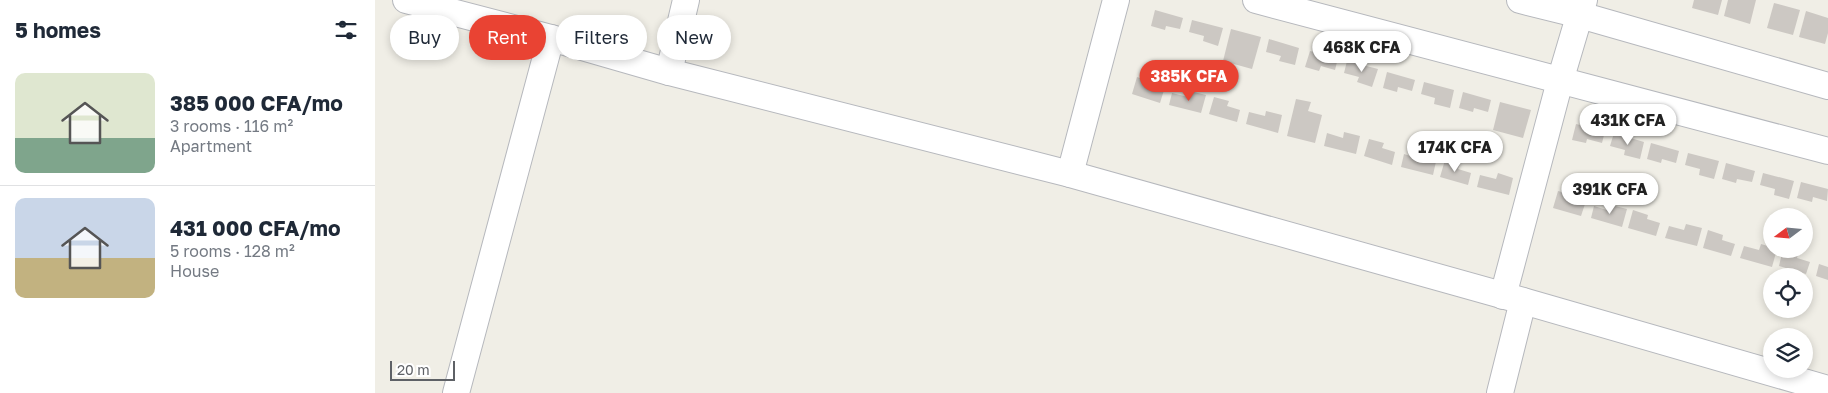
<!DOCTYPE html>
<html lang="en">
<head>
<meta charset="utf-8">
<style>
  :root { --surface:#fff; --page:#f2f2f3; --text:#1f2937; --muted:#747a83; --line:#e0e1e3; --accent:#e94333 }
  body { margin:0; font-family:"Golos Text",sans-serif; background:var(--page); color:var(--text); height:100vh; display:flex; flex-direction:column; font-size:19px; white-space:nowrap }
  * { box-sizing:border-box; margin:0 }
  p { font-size:16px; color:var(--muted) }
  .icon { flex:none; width:28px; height:28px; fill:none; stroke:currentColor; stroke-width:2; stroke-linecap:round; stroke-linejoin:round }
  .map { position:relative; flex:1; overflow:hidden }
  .side { display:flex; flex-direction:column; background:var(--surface); width:375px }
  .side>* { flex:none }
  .guide { position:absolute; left:15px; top:15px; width:475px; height:45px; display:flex; gap:10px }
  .needle { width:32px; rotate:254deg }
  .fabs { position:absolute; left:1388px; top:208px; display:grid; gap:10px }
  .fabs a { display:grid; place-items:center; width:50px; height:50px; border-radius:50%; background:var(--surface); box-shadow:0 2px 8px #0003; font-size:25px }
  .scale { position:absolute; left:15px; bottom:12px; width:65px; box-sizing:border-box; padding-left:5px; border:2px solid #5e6166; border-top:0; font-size:14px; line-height:18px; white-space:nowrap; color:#5e6166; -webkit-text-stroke:4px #fff; paint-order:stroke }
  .price { position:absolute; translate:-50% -42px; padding:0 11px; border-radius:18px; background:#fff; color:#222; font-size:16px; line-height:32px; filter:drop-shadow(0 1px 2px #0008) }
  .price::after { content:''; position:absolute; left:50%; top:30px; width:15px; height:11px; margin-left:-8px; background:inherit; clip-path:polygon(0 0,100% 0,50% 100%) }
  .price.selected { background:var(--accent); color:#fff }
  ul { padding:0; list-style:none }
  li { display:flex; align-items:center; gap:15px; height:125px; padding:0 15px }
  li+li { border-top:1px solid var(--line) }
  li span { display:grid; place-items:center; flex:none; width:140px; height:100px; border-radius:10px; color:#555 }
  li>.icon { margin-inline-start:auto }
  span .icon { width:60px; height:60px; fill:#fffc; stroke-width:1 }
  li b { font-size:21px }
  h2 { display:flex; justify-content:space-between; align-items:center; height:60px; padding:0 15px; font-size:21px }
  .pill { padding:0 18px; border-radius:22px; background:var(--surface); box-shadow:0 2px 8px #0003; font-size:18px; line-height:45px }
  .pill.selected { background:var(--accent); color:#fff }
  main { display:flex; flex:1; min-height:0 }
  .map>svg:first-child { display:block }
  .building { fill:#ccc8c3 }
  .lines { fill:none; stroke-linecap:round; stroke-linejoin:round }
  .minor-casing { stroke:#b6b8bd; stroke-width:28 }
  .minor { stroke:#fff; stroke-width:26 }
</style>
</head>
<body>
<main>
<section class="side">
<h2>5 homes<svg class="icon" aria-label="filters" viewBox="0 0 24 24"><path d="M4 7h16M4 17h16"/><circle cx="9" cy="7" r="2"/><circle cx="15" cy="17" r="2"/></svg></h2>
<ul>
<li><span style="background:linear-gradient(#dfe7d0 65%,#7fa58c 0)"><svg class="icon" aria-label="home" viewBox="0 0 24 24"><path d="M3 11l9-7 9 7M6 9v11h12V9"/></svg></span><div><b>385 000 CFA/mo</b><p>3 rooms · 116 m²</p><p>Apartment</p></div></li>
<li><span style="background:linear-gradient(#c9d6e8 60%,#c2b280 0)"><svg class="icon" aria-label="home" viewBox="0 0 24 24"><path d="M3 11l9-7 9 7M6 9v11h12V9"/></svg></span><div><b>431 000 CFA/mo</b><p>5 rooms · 128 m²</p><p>House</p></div></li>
</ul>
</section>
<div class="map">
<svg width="1453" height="393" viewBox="0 0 1453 393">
  <rect width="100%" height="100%" fill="#f0eee6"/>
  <g class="building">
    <polygon points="1319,0 1347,0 1343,15 1317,8"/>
    <polygon points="1353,0 1381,0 1375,24 1349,16"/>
    <polygon points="1399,3 1425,10 1418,35 1392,28"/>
    <polygon points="780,10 808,18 805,29 791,26 790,30 776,26"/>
    <polygon points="1431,11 1453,18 1453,33 1450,44 1424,37"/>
    <polygon points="817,20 848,28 843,46 828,41 829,36 814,32"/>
    <polygon points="856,29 886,37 877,69 848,61"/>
    <polygon points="894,39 924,48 920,65 904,61 906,56 891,52"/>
    <polygon points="935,51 963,58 960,70 946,66 944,71 930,67"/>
    <polygon points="972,61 1003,69 997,87 982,82 984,77 969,73"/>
    <polygon points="1012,72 1040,80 1037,91 1023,87 1022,92 1008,88"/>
    <polygon points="762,77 777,82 776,86 789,90 785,103 757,94"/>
    <polygon points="1049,82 1079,90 1075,108 1059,104 1060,98 1046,94"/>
    <polygon points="815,91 831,95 826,113 794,105 797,93 813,97"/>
    <polygon points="1088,92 1116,100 1113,112 1099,108 1098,112 1084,108"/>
    <polygon points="839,97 854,101 852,106 865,110 862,122 834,114"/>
    <polygon points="921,99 936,102 933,111 947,115 940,143 912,136"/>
    <polygon points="1125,102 1156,110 1148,138 1118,130"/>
    <polygon points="891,111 907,115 903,133 871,124 874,112 890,116"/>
    <polygon points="1201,124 1230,131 1227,143 1212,139 1211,143 1197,140"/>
    <polygon points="969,132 985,136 981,154 949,146 952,133 968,138"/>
    <polygon points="1239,133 1269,142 1265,159 1249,155 1250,150 1235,146"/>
    <polygon points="994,139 1009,143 1007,148 1020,152 1017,165 989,156"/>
    <polygon points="1276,143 1304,151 1301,163 1287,159 1286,163 1272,159"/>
    <polygon points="1046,153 1062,157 1058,175 1026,167 1029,154 1045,159"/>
    <polygon points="1313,153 1344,161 1339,179 1324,175 1325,169 1310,165"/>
    <polygon points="1070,160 1085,164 1083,169 1096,173 1093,185 1065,177"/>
    <polygon points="1351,163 1380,171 1377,182 1362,179 1361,183 1347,179"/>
    <polygon points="1123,173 1138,178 1134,195 1102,187 1105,175 1121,179"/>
    <polygon points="1388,173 1419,181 1414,199 1399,195 1400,189 1385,185"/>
    <polygon points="1426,182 1453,189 1452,201 1438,197 1437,202 1422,198"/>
    <polygon points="1183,191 1198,195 1197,200 1210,204 1206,216 1178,208"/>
    <polygon points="1236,205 1252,209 1247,227 1216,218 1219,206 1235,211"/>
    <polygon points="1258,210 1273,215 1272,219 1285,223 1281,236 1253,228"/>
    <polygon points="1311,224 1327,228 1322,246 1290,238 1294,226 1309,230"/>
    <polygon points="1333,230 1348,235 1347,240 1360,244 1356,256 1328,248"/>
    <polygon points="1386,244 1396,247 1396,249 1402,249 1397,267 1365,258 1369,246 1384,250"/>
    <polygon points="1408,249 1423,254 1422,258 1435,262 1431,274 1404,266"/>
    <polygon points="1444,264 1453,267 1453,280 1441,276"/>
  </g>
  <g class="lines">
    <defs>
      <g id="minor">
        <polyline points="31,0 176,38 294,72 695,174 1148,301 1453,389"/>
        <polyline points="881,0 1453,151"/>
        <polyline points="1145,0 1205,15 1453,86"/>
        <polyline points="294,72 311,0"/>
        <polyline points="695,174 741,0"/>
        <polyline points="1128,296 1185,81 1209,0"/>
        <polyline points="81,393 176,38"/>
        <polyline points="1125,393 1148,301"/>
      </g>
    </defs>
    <use href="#minor" class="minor-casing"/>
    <use href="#minor" class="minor"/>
  </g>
</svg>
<div class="fabs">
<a><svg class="needle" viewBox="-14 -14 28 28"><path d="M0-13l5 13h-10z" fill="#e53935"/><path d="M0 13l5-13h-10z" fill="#747a83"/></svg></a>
<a><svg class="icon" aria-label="locate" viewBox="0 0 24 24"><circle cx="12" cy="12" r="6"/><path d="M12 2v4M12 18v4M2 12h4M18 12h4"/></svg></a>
<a><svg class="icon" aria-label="layers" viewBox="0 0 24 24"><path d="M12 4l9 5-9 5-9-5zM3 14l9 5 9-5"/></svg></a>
</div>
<div class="scale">20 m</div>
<b class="price" style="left:987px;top:73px">468K CFA</b>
<b class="price selected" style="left:814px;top:102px">385K CFA</b>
<b class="price" style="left:1253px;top:146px">431K CFA</b>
<b class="price" style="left:1080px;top:173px">174K CFA</b>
<b class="price" style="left:1235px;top:215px">391K CFA</b>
<div class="guide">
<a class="pill">Buy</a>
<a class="pill selected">Rent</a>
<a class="pill">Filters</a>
<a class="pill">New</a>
</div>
</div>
</main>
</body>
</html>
